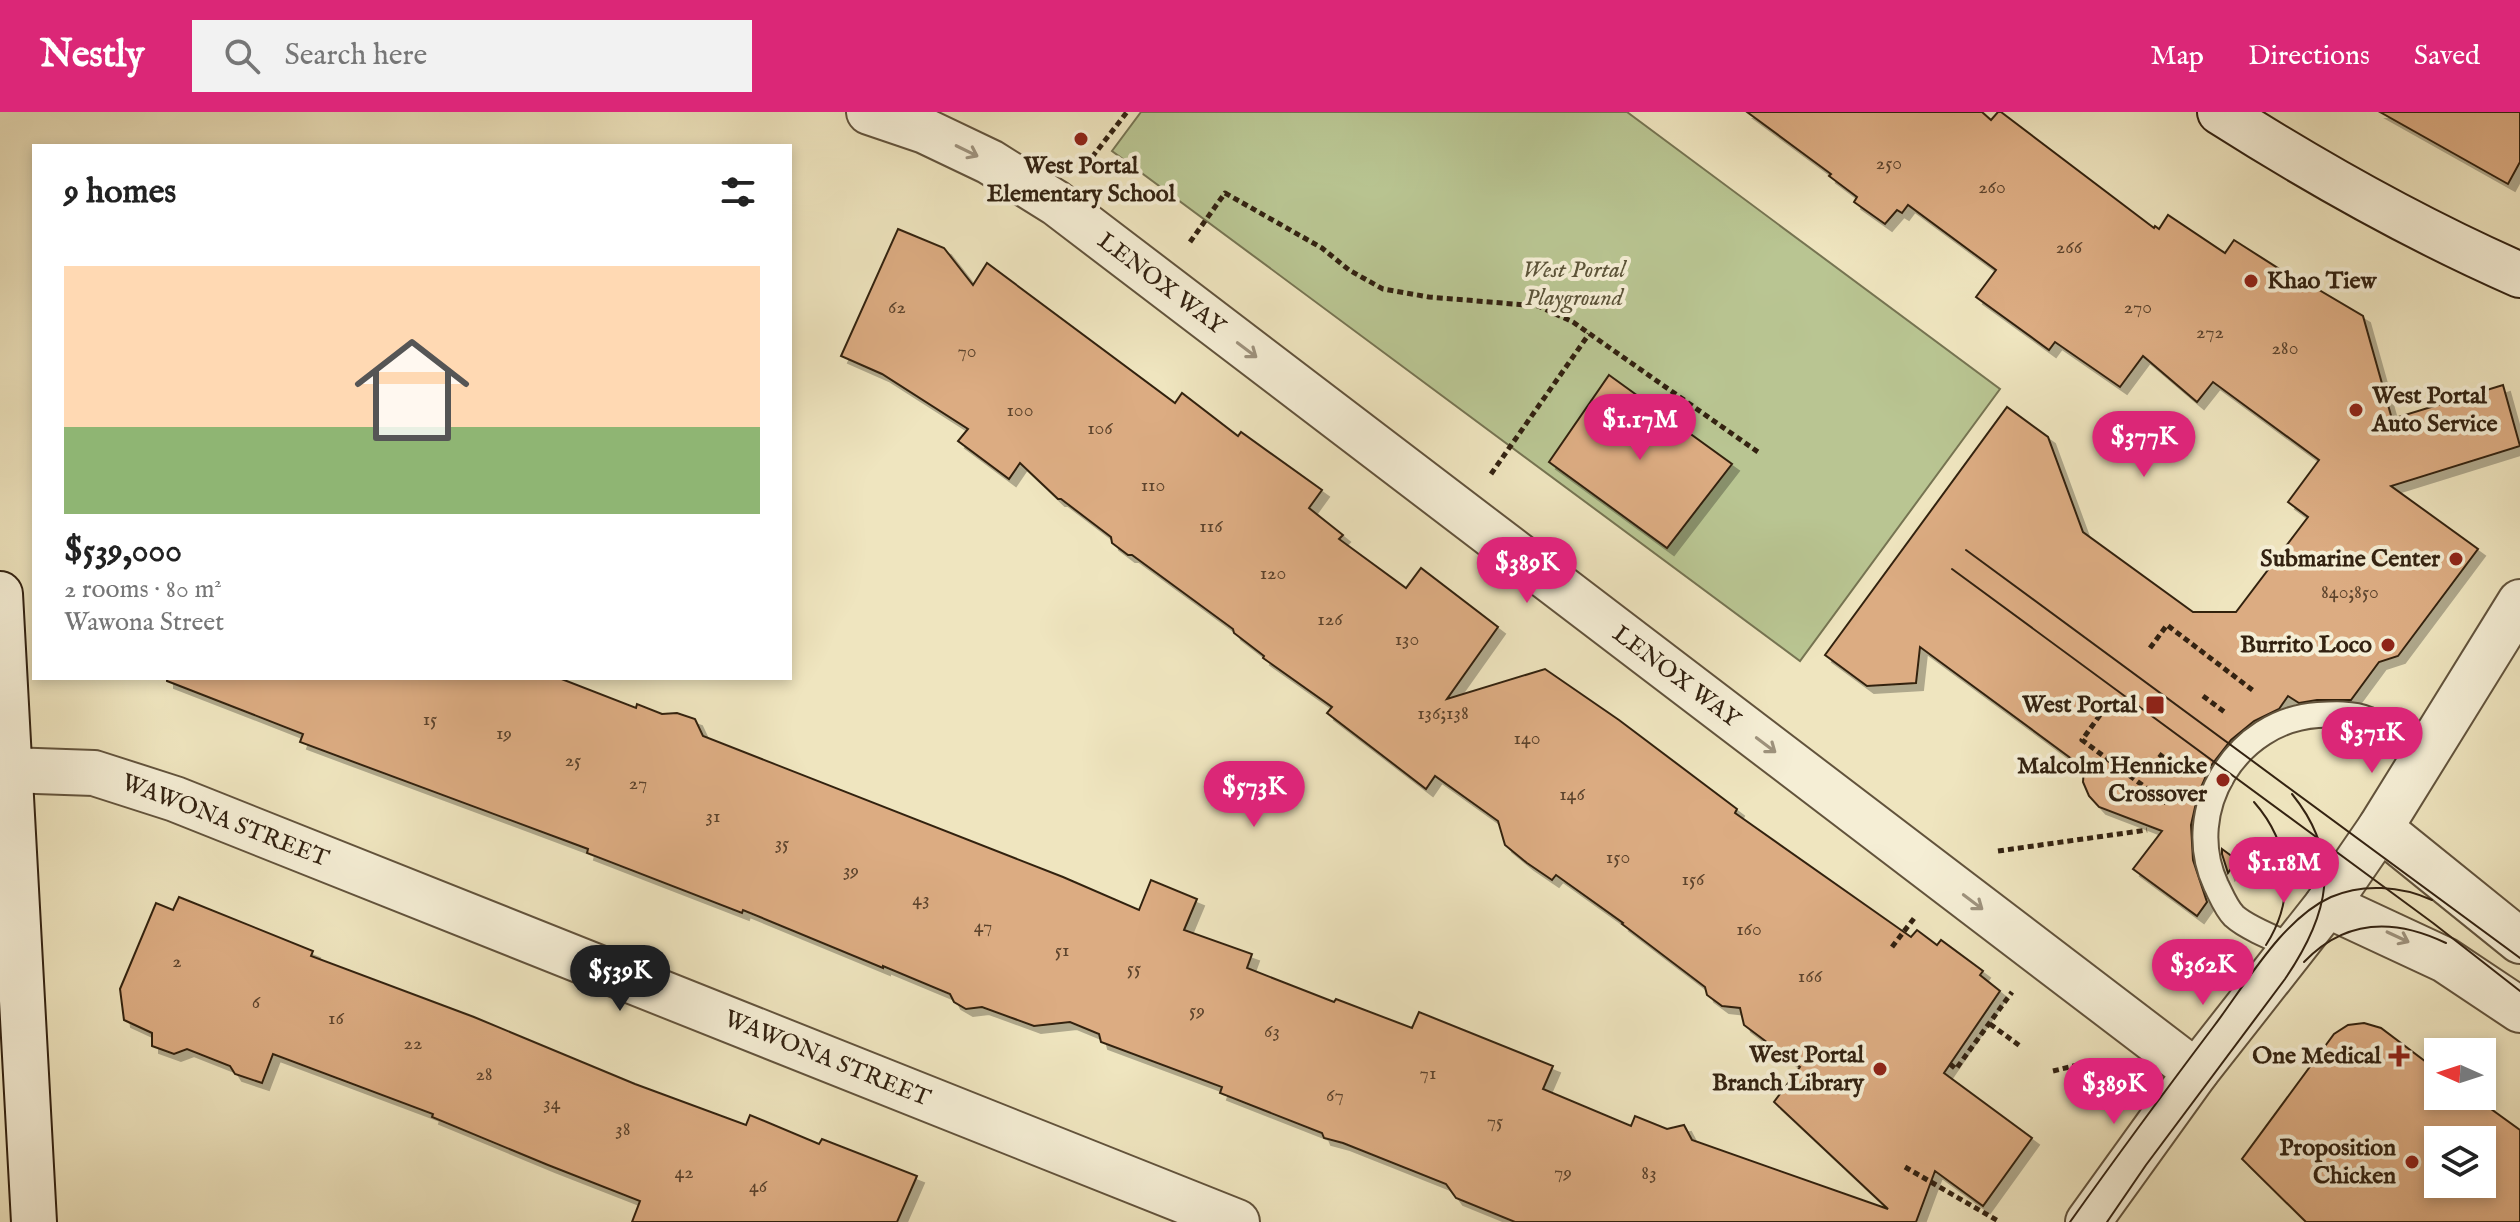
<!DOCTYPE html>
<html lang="en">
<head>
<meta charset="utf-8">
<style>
  :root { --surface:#fff; --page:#f2f2f2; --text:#222; --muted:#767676; --line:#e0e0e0; --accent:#db2777 }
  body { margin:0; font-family:"IM FELL English",serif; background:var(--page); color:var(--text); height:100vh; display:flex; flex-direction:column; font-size:30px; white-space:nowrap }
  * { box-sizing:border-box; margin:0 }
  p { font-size:26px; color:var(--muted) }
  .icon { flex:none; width:44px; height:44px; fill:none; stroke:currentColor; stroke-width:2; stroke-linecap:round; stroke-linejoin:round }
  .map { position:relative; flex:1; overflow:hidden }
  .drawer { position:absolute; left:32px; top:32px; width:760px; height:536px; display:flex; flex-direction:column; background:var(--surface); border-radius:0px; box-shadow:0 4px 12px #0003 }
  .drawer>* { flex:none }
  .needle { width:52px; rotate:273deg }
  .fabs { position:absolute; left:2424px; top:926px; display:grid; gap:16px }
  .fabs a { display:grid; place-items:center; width:72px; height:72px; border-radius:0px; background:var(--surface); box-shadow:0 4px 12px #0003; font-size:40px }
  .price { position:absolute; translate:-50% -68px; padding:0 18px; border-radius:28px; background:var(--accent); color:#fff; font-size:26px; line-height:52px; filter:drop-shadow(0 2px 4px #0008) }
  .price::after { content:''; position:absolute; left:50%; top:48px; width:24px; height:18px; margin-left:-12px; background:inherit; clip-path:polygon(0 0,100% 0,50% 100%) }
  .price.active { background:#222; color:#fff }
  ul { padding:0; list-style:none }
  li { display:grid; align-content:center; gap:16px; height:424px; padding:0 32px }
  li+li { border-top:2px solid var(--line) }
  li span { display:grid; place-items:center; height:248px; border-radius:0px; color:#555 }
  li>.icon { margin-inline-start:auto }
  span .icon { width:144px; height:144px; fill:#fffc; stroke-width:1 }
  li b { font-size:34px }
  h2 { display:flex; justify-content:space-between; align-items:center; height:96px; padding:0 32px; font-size:34px }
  header { display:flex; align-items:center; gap:48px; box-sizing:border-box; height:112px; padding:0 40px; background:var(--accent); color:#fff }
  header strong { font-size:38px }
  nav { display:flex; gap:44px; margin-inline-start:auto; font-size:28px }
  .search { width:560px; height:72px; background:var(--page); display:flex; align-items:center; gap:20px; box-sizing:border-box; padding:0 28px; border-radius:0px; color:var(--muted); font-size:30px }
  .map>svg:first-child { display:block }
  .green { fill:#b9c592; stroke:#767452; stroke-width:2 }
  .building { fill:#dcac82; stroke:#321; stroke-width:2; fill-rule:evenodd; filter:url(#shadow) }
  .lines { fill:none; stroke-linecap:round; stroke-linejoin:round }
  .lane-casing { stroke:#62533c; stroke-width:28 }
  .street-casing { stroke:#62533c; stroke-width:48 }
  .secondary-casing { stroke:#321; stroke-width:48 }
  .path { stroke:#321; stroke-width:5; stroke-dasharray:6 4; stroke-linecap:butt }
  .lane { stroke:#f5eed5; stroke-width:24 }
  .street { stroke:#f5eed5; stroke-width:44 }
  .secondary { stroke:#f5eed5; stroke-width:44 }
  .tram { stroke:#321; stroke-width:2 }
  .oneway { stroke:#9e927d }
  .poi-dot { fill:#8f2418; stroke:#f5eed5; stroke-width:3 }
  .labels { text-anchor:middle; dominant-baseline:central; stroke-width:8; stroke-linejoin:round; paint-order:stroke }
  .number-label { font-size:20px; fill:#5d442d }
  .poi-label { font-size:24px; font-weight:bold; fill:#321; stroke:#f5eed5; text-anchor:end }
  .park-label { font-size:24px; font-style:italic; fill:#5b5338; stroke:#f5eed5 }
  .street-label { font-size:24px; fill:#321; stroke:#f5eed5 }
</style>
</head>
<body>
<header>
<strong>Nestly</strong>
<div class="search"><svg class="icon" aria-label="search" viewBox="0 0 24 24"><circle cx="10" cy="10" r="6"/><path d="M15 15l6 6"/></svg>Search here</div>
<nav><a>Map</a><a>Directions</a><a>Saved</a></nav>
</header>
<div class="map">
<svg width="2520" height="1110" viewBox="0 0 2520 1110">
  <defs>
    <filter id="shadow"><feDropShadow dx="7" dy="7" stdDeviation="0" flood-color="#0004"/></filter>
  </defs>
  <rect width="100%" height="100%" fill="#efe5bf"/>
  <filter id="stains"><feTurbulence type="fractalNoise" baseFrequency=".0025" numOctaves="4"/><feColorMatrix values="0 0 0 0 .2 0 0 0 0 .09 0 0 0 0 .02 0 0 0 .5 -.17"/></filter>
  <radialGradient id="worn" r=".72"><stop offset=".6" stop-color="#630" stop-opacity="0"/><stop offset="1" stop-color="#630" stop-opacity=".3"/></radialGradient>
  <polygon class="green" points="1141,0 1627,0 2000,277 1800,549 1112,39"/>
  <g class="building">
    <polygon points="1747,0 1982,0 1991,8 1998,0 2001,0 2154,116 2155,114 2159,117 2168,103 2225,141 2234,128 2295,167 2297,165 2363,204 2392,307 2503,273 2520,334 2391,374 2478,437 2398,544 2379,550 2351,588 2317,588 2299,591 2288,584 2279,597 2254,609 2231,628 2210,655 2198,682 2191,713 2193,748 2207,790 2197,804 2133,757 2162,719 2099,695 2089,684 2083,670 2084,656 1920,535 1916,571 1867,574 1825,543 2007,295 2048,325 2083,420 2193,500 2236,500 2308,405 2288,390 2319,348 2213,270 2197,290 2143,244 2120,275 2055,230 2049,238 1976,185 1996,158 1908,93 1902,101 1897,98 1885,112 1854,90 1857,85 1829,64 1831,62"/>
    <polygon points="2380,0 2520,0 2520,50 2508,72"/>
    <polygon points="898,117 944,136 973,173 987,151 1175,291 1182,281 1238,324 1241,320 1322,378 1309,396 1343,423 1339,427 1406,476 1421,456 1498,515 1447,587 1545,557 1619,608 1737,697 1735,701 1911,825 1917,818 1937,833 1941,828 1983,859 1980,863 2000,879 1944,961 2032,1026 1983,1094 1935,1059 1916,1110 1515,1110 1456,1086 1446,1072 1343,1031 1324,1026 1322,1021 1220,981 1222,975 1101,930 1099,922 1070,910 1034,914 982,895 966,897 954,890 950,882 883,854 883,856 743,798 742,801 587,741 588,737 300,630 303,622 167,569 167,566 559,566 636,596 637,592 662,602 677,601 695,607 703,624 1063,765 1139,798 1151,768 1197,787 1184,818 1252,842 1247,856 1334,890 1336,887 1412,916 1419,900 1553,954 1543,977 1631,1014 1635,1004 1667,1017 1684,1013 1692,1028 1888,1097 1774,990 1800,955 1744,913 1740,896 1722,894 1707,883 1705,875 1622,812 1623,811 1556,763 1552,768 1527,751 1505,733 1498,709 1435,664 1426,677 1327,601 1332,595 1263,546 1264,544 1234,521 1233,517 1132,443 1128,443 1112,431 1111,425 1061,387 1058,387 1020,351 1009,367 958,329 968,317 882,262 841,244"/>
    <polygon points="1609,263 1732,352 1667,436 1549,350"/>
    <polygon points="2222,737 2237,748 2228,761 2222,742"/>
    <polygon points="179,785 313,839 311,844 474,905 635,972 746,1013 750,1003 819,1032 822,1027 917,1064 897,1110 632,1110 640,1089 548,1053 432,1005 433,1002 273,942 262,971 235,962 230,954 187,937 174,942 152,934 152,921 124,908 120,877 156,791 173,798"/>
    <path d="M2364 911 2381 916 2438 959V984H2473L2520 1018V1110H2306L2242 1047 2334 922 2348 913ZM2438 1028H2482V1072H2438Z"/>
  </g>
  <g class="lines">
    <defs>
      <path id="lane" d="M2294 835C2278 828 2247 816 2234 804 2226 796 2221 783 2216 773 2181 698 2237 608 2318 603 2333 602 2353 601 2367 607 2386 616 2405 634 2422 646"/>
      <g id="street">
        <polyline points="869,0 925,19 990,50 1056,91 2196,960"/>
        <polyline points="8,658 94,661 175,687 1237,1110"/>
        <polyline points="2380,716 2520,829"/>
        <polyline points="2327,793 2445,848 2520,898"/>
        <polyline points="2088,1110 2196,960 2327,793 2380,716 2520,490"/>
      </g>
      <g id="secondary">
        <path d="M2220 0C2316 61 2415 117 2520 163"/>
        <polyline points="0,482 34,1110"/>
      </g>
    </defs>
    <use href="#lane" class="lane-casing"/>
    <use href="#street" class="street-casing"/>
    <use href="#secondary" class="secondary-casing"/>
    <g class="path">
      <polyline points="1086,53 1127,0"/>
      <polyline points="1190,130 1225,81 1322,136 1349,158 1383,177 1429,185 1538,194 1573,210 1758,340"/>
      <polyline points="1491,362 1589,222"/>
      <polyline points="2150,536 2167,513 2255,580"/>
      <polyline points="2203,584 2226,601"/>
      <polyline points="2100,603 2082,628 2169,693"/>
      <polyline points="2159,642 2182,660"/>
      <polyline points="1998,739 2147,718"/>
      <polyline points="1892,835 1915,805"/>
      <polyline points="1990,912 2020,934"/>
      <polyline points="1950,952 1956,957 2012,880"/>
      <polyline points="2053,959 2094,949"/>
      <polyline points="1905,1055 2000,1110"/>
    </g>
    <use href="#lane" class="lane"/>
    <use href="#street" class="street"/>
    <use href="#secondary" class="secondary"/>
    <g class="tram">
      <polyline points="1966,438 2520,846"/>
      <polyline points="1952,457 2433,811 2520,879"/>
      <path d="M2254 690C2291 732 2296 786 2266 833"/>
      <path d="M2304 850C2345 807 2394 806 2446 831"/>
      <path d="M2070 1110C2117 1044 2165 979 2214 914 2246 872 2282 807 2331 785 2363 771 2401 774 2432 788"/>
      <path d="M2107 1110 2146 1053 2285 867C2328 804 2344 746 2292 682"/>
    </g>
  </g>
  <defs><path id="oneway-shaft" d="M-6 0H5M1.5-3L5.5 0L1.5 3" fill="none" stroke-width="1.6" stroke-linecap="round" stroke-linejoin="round" transform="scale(2)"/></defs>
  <g class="oneway">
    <use href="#oneway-shaft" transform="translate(967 39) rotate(26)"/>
    <use href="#oneway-shaft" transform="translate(1247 238) rotate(37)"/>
    <use href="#oneway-shaft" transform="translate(1766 633) rotate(37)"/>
    <use href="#oneway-shaft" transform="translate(1973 790) rotate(37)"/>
    <use href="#oneway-shaft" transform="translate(2398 825) rotate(25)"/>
  </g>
  <g class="poi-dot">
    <circle cx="1081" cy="27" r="8"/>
    <circle cx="2251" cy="169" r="8"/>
    <circle cx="2356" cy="298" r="8"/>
    <circle cx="2456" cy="447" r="8"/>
    <circle cx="2388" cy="533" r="8"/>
    <rect x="2145" y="583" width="20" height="20" rx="4"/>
    <circle cx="2223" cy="668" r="8"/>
    <path d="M2395 932h8v8h8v8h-8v8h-8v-8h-8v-8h8z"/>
    <circle cx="1880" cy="957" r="8"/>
    <circle cx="2412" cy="1050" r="8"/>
  </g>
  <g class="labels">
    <g class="number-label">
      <text x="1889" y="51">250</text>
      <text x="1992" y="75">260</text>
      <text x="2069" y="135">266</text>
      <text x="897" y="195">62</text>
      <text x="2138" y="195">270</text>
      <text x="2210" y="220">272</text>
      <text x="2285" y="236">280</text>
      <text x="967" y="239">70</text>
      <text x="1020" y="298">100</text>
      <text x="1100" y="316">106</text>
      <text x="1153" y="373">110</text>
      <text x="1211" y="414">116</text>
      <text x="1273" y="461">120</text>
      <text x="2350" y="480">840;850</text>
      <text x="1330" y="507">126</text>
      <text x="1407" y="527">130</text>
      <text x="1443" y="601">136;138</text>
      <text x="430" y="607">15</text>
      <text x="504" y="621">19</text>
      <text x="1527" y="626">140</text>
      <text x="573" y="648">25</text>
      <text x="638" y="671">27</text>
      <text x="1572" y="682">146</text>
      <text x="713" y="704">31</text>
      <text x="782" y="731">35</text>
      <text x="1618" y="745">150</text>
      <text x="851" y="758">39</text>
      <text x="1693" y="767">156</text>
      <text x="921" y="787">43</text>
      <text x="983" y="814">47</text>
      <text x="1749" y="817">160</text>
      <text x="1062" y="838">51</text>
      <text x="177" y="849">2</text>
      <text x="1134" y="856">55</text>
      <text x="1810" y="864">166</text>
      <text x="256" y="890">6</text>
      <text x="1197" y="898">59</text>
      <text x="336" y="906">16</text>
      <text x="1272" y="919">63</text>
      <text x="413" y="931">22</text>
      <text x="1428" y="961">71</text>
      <text x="484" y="962">28</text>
      <text x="1335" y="983">67</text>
      <text x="552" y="991">34</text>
      <text x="1495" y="1009">75</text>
      <text x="623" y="1017">38</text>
      <text x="684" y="1060">42</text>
      <text x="1563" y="1060">79</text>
      <text x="1649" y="1061">83</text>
      <text x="758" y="1074">46</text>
    </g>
    <g class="poi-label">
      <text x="1081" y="54" text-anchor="middle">West Portal<tspan x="1081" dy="28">Elementary School</tspan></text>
      <text x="2267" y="169" text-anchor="start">Khao Tiew</text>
      <text x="2372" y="284" text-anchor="start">West Portal<tspan x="2372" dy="28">Auto Service</tspan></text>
      <text x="2440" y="447">Submarine Center</text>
      <text x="2372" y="533">Burrito Loco</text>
      <text x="2137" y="593">West Portal</text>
      <text x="2207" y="654">Malcolm Hennicke<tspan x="2207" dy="28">Crossover</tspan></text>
      <text x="1864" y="943">West Portal<tspan x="1864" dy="28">Branch Library</tspan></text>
      <text x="2381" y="944">One Medical</text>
      <text x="2396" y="1036">Proposition<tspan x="2396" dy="28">Chicken</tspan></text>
    </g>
    <g class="park-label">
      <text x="1574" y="158">West Portal<tspan x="1574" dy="28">Playground</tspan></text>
    </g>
    <g class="street-label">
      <text transform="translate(1161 172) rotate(37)">LENOX WAY</text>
      <text transform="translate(1676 565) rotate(37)">LENOX WAY</text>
      <text transform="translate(225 709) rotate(21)">WAWONA STREET</text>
      <text transform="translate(827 947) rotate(22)">WAWONA STREET</text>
    </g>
  </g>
  <rect width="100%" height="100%" filter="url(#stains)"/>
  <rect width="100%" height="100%" fill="url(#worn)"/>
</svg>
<div class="fabs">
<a><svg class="needle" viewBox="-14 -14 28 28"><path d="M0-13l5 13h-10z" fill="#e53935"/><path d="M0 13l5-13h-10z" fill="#767676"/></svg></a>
<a><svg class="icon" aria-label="layers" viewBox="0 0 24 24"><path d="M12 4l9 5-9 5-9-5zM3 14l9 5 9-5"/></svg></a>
</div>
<b class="price" style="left:1640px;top:350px">$1.17M</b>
<b class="price" style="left:2144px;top:367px">$377K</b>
<b class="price" style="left:1527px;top:493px">$389K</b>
<b class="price" style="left:2372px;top:663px">$371K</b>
<b class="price" style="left:1254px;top:717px">$573K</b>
<b class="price" style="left:2284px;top:793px">$1.18M</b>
<b class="price" style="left:2203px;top:895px">$362K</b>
<b class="price active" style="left:620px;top:901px">$539K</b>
<b class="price" style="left:2114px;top:1014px">$389K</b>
<section class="drawer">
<h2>9 homes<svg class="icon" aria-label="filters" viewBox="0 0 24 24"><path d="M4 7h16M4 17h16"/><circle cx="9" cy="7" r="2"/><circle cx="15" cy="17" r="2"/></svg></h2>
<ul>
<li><span style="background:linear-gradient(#ffd9b3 65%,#8fb573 0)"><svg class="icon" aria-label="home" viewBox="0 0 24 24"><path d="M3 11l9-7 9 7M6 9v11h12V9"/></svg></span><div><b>$539,000</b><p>2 rooms · 80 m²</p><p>Wawona Street</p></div></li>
</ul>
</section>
</div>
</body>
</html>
